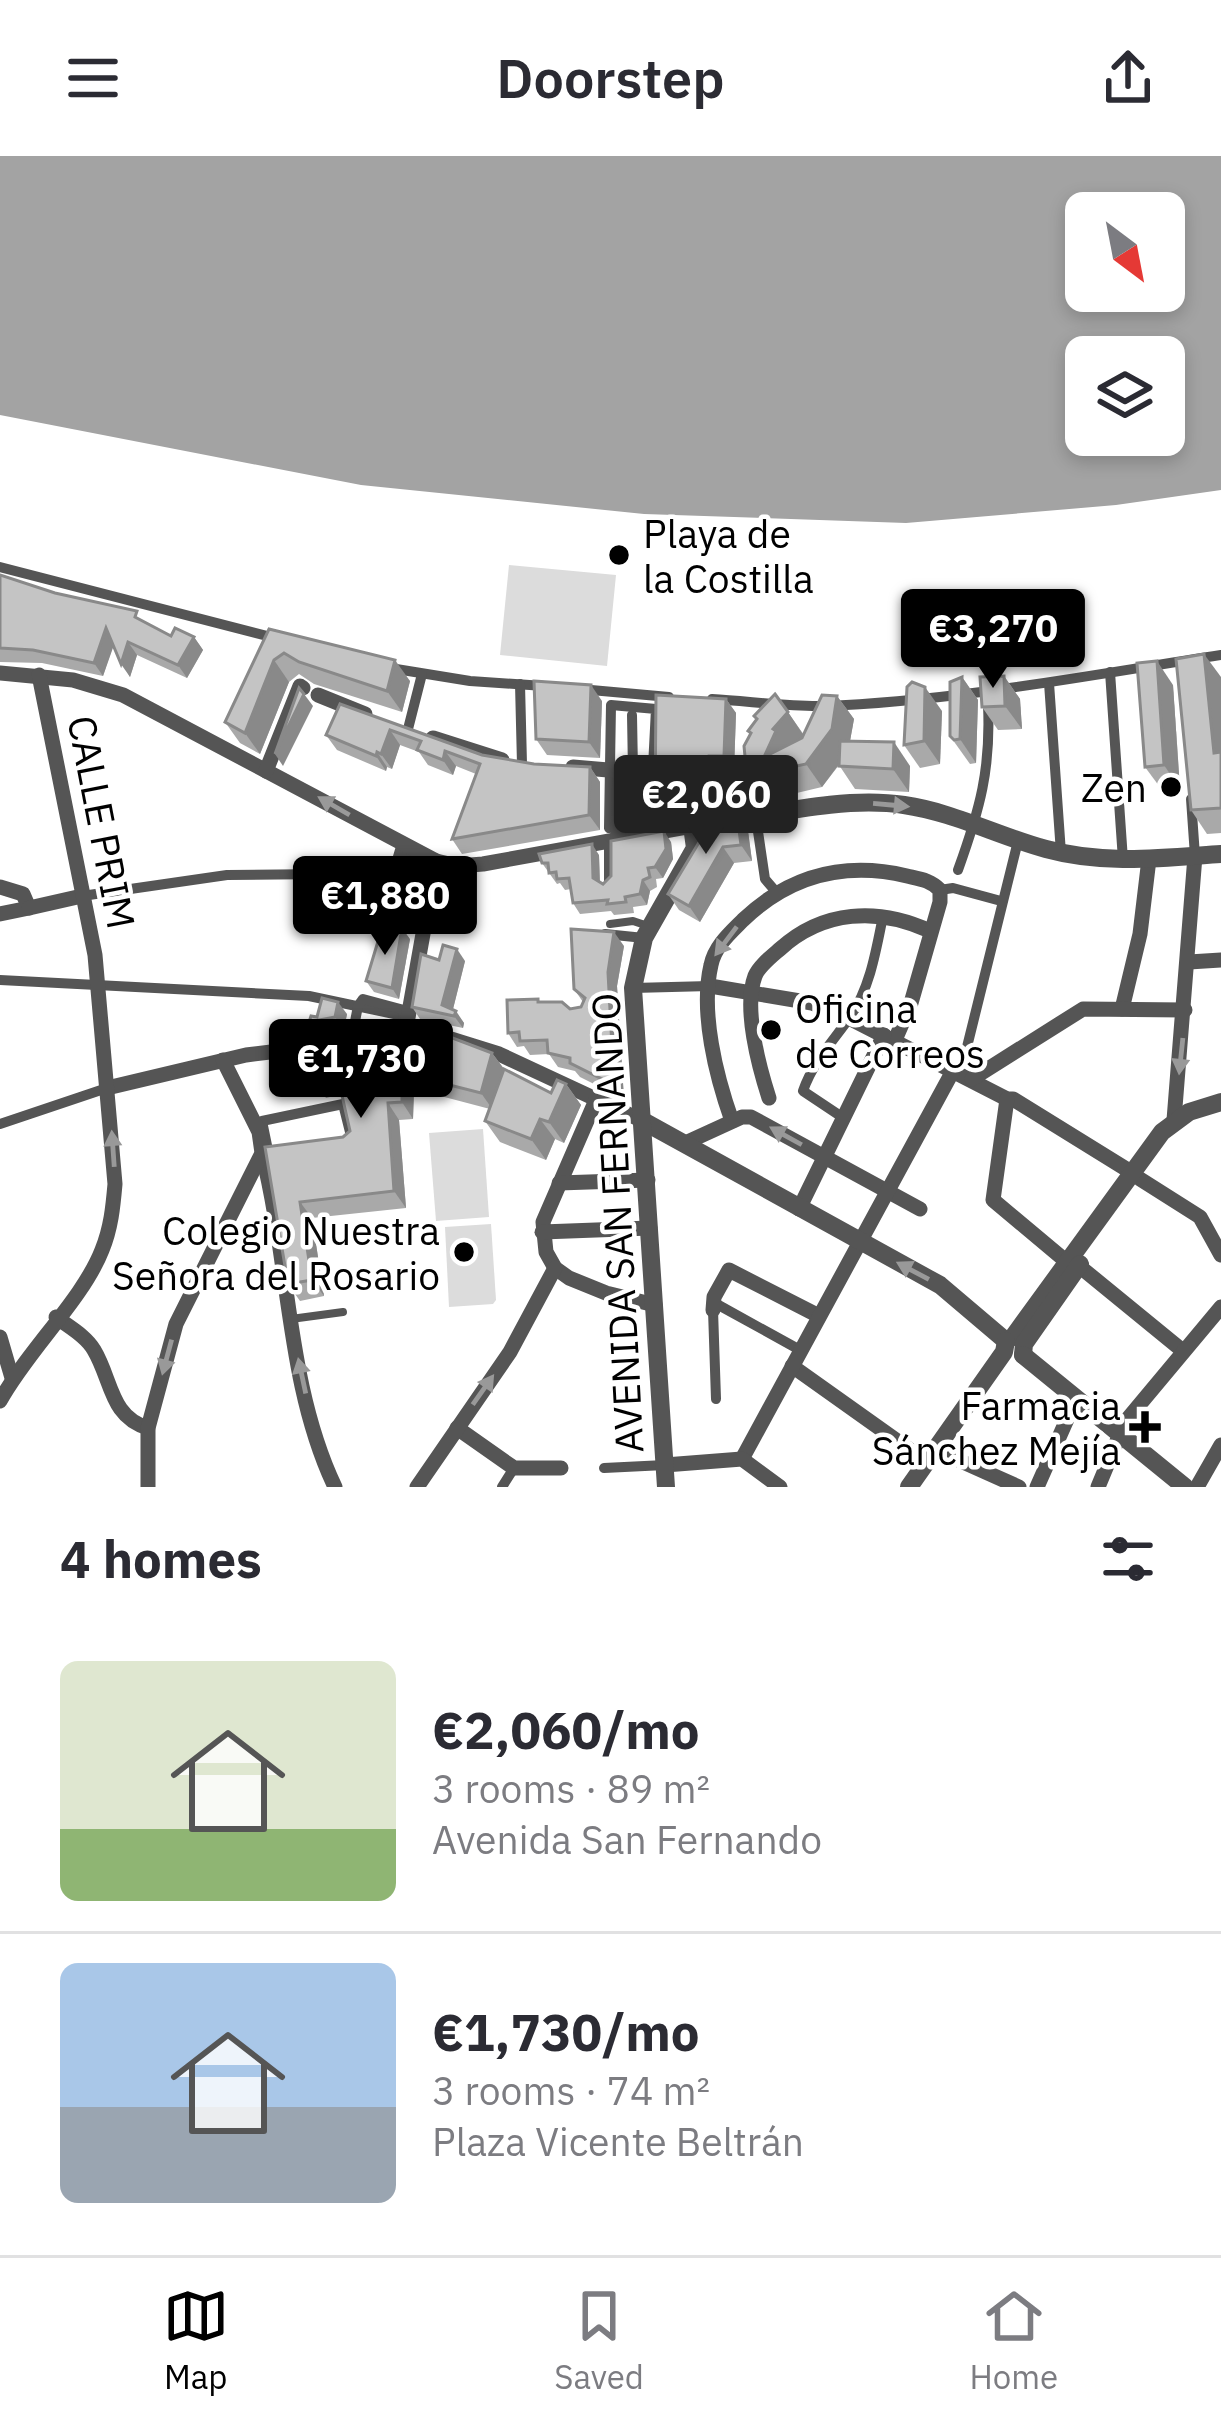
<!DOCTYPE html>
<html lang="en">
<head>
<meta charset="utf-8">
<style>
  :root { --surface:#fff; --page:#f2f2f3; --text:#2b2b33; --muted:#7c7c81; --line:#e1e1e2; --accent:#000 }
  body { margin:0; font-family:"IBM Plex Sans",sans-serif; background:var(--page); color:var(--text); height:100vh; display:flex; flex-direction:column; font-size:45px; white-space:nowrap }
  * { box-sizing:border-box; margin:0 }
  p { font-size:39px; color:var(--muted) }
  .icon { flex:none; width:66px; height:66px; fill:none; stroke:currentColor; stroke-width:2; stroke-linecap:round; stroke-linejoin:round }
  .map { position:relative; height:1331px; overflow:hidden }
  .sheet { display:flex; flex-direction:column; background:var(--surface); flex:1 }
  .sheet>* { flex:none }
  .needle { width:78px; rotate:148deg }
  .fabs { position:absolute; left:1065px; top:36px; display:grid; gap:24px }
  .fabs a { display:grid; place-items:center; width:120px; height:120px; border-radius:18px; background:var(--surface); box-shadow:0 6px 18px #0003; font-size:60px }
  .price { position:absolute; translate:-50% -102px; padding:0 27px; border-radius:12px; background:var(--accent); color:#fff; font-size:39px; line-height:78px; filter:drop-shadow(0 3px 6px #0008) }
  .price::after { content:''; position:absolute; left:50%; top:72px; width:36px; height:27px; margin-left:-18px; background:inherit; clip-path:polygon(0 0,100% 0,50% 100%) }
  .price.on { background:#222; color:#fff }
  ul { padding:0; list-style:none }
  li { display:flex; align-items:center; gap:36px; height:300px; padding:0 60px }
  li+li { border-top:3px solid var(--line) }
  li span { display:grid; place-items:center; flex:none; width:336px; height:240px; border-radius:18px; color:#555 }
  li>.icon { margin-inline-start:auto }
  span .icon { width:144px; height:144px; fill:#fffc; stroke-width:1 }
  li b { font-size:51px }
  h2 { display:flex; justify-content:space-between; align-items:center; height:144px; padding:0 60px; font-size:51px }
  header { display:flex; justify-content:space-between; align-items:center; height:156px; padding:0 60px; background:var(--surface); font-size:54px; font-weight:600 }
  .menu { display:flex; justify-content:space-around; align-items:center; height:168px; border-top:3px solid var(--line); background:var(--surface); font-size:33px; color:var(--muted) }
  .menu a { display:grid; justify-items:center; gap:6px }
  .menu .on { color:var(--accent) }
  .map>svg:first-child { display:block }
  .green { fill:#dcdcdc }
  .water { fill:#a3a3a3; fill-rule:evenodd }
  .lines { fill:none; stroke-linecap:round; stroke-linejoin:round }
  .service { stroke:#555; stroke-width:8 }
  .pedestrian { stroke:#555; stroke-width:10 }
  .minor { stroke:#555; stroke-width:15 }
  .tertiary { stroke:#555; stroke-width:18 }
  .wall { fill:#a9a9a9 }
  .shaded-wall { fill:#898989 }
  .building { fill:#c4c4c4; stroke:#898989; stroke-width:3 }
  .oneway { fill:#999 }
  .poi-dot { fill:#000; stroke:#fff; stroke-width:4.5 }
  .labels { text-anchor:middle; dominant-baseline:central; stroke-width:9; stroke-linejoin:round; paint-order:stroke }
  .poi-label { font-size:39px; fill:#000; stroke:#fff; text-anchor:end }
  .street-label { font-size:39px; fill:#000; stroke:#fff }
</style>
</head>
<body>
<header><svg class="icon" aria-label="menu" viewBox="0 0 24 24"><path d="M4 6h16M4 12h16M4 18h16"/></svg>Doorstep<svg class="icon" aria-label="share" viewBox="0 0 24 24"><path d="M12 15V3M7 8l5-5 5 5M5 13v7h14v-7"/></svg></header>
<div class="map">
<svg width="1221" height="1331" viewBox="0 0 1221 1331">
  <rect width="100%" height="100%" fill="#fff"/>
  <g class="green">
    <polygon points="509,409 616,419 607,510 500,499"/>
    <polygon points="483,973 489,1061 436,1065 429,977"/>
    <polygon points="491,1068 496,1144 493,1148 449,1151 445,1071"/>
  </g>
  <path class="water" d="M0 0H1221V334L1116 349 906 367 644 358 361 329 0 259ZM1086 57H1164V135H1086ZM1086 201H1164V279H1086Z"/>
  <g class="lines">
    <g class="service">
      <polyline points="610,768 633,765 648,770"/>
      <polyline points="291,1163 343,1156"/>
    </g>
    <g class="pedestrian">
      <polyline points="0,411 279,483"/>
      <polyline points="390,512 470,525 544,530"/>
      <polyline points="1110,516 1123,704"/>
      <polyline points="1049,527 1061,697"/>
      <polyline points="520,528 522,608"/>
      <polyline points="580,533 669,541"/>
      <path d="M712 543C749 545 787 551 824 550 957 545 1089 519 1221 499"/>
      <polygon points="611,549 656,553 653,611 658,611 655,663 609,672"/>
      <polyline points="632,559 634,671"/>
      <polyline points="408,573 422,518"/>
      <polyline points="1191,643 1195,700"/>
      <polyline points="756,662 765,723 777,737"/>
      <polygon points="400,694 422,704 423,719 393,718"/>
      <path d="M958 714C980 653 991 613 988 549"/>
      <polyline points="609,729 609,684"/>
      <polyline points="940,734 953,732 1001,745"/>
      <polyline points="82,740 227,719 423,717 434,720"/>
      <polyline points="605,778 644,782"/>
      <polyline points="0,824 309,840 408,861"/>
      <polyline points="633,832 710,830"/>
      <polygon points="363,843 404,854 403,870 374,871 352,881 358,850"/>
      <polyline points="978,916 964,903 1018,685"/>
      <polygon points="343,948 353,988 269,999 262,965"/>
      <path d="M845 963 803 935C813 906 833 885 850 861 870 832 876 795 883 760"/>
      <polyline points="0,968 107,932"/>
      <polyline points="713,1146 800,1194"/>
      <polyline points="713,1154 716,1243"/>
      <polyline points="604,1312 665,1309"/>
      <polyline points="502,1331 514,1312"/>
    </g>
    <g class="minor">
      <polyline points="0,517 73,524 123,539 436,705 458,710 483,708 692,670"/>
      <polyline points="318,539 365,558"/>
      <polyline points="433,582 502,604"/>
      <polyline points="573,611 620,615 618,683"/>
      <polyline points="266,615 300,530 303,532"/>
      <polyline points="0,731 23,738 29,752 0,758"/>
      <polyline points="29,752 82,740"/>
      <polyline points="1189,806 1221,804"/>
      <polyline points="710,830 812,847 849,862 1007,943 1013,943 1131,1016"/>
      <polyline points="1122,853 1140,778 1149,703"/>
      <polyline points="406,873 436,705"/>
      <polyline points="438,879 499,898 643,965"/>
      <polyline points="972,923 1083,853 1185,854"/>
      <polyline points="107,932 246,899 328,889"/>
      <path d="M769 942C759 911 743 852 755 820 759 810 772 800 780 793 823 754 878 751 930 775"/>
      <polyline points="1007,943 993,1044 1067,1106"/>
      <polyline points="596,944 543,1066 546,1096 555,1112 569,1122 606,1137 655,1149"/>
      <polyline points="1174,964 1195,700"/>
      <path d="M732 965C716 920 700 856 711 809 715 790 730 777 743 764 789 720 844 705 907 720 920 723 930 724 940 734V746L911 847 895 884"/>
      <polyline points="683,988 742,961 751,961 920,1053"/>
      <path d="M262 997C290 1107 286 1228 335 1331"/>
      <polyline points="1140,1023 1200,1061 1221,1099"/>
      <polyline points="559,1027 648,1024"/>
      <polyline points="799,1053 884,879"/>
      <polyline points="542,1076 650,1072"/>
      <polyline points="1079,1110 1183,1195"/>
      <polyline points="713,1154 714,1141 729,1114 819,1160"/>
      <path d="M56 1161C69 1171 86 1180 94 1194 112 1224 110 1261 148 1272"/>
      <polyline points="0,1181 12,1222"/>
      <polyline points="792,1210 927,1306"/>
      <path d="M0 1245C28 1194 83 1143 102 1094 111 1072 113 1051 115 1028L95 799 39 519"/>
      <polyline points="457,1272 514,1312 561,1312"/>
      <polyline points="945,1298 1019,1331"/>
      <polyline points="742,1303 954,913"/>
      <polyline points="665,1309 742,1303 780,1331"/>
      <polyline points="148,1331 148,1272 176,1168 262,997 259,976 223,904"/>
      <polyline points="417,1331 510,1196 555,1112"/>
      <polyline points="1037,1331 1076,1243"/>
      <polyline points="1098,1331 1125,1266 1221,1151"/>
      <polyline points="1197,1331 1221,1289"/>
    </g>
    <g class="tertiary">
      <polyline points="643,965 940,1129 1006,1185"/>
      <polyline points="1013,1181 1162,976 1189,956 1221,946"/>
      <polyline points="1023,1199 1024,1188 1080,1108"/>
      <polyline points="1023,1199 1185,1331"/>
      <path d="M666 1331 633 832 644 782 695 692 692 670C758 662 839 639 904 649 953 656 998 680 1046 693 1104 709 1162 702 1221 698"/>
      <polyline points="909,1331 1004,1196 1006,1185"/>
    </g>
  </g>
  <g class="wall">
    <polygon points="0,419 144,465 171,480 194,481 203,494 187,522 137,499 130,521 113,490 103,520 42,507 0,506"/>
    <polygon points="269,473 410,525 402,556 314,528 299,518 289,526 260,598 240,587 225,566"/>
    <polygon points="1004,520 1020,543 1022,573 998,574 982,551"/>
    <polygon points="962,521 978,544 976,607 970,608 950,580"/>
    <polygon points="1221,521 1221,677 1207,678 1191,654"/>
    <polygon points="1173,529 1180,633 1162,634 1145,611"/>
    <polygon points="775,538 804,579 837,540 854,563 850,585 910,610 909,636 855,633 839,609 822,631 763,645 747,621 750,578 748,575"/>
    <polygon points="726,543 736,557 734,614 719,614 715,653 665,661 655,647"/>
    <polygon points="602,545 600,602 547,599 536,583"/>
    <polygon points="340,548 482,599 534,608 590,611 600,626 600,674 462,698 452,683 476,618 456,610 453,619 428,609 419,596 400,589 392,613 387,611 386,615 337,594 326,579"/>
    <polygon points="942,555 940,608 920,612 904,589"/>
    <polygon points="713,663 748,675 752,705 734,707 700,766 679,754 668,738"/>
    <polygon points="671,686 673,703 663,722 656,723 657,731 650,735 647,749 633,751 634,757 614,759 611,755 580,758 573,747 571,733 565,734 560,727 557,728 542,707 599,699 600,726 603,728"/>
    <polygon points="410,783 399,843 374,836 366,825"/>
    <polygon points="624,790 617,830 624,943 580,921 575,915 558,911 549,898 530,899 524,890 517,891 508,877 538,843 540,846 570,853 581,851 583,846 574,833"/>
    <polygon points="439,804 465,805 453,853 464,867 463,872 420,863 412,851"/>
    <polygon points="347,858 344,873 317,878 309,866"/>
    <polygon points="492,897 504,913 551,937 566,928 581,949 564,987 555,983 546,1004 500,986 485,965 490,953 414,933 413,963 399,964 406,1052 312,1062 324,1140 300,1145 288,1128 265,991 343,981 350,975 342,938 326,942 314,925"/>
  </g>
  <g class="shaded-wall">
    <polygon points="106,472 115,486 103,520 94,507"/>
    <polygon points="194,481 203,494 187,522 178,509"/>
    <polygon points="128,486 137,499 130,521 121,508"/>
    <polygon points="1204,498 1221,521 1221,607 1214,597"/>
    <polygon points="274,504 289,526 260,598 245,577"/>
    <polygon points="395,504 410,525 402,556 387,535"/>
    <polygon points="1157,505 1173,529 1180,633 1164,609"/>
    <polygon points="1004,520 1020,543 1022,573 1005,550"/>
    <polygon points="962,521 978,544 976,607 960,583"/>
    <polygon points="591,529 602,545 600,602 589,586"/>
    <polygon points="925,531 942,555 940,608 924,585"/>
    <polygon points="304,538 313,550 283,610 275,598"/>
    <polygon points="837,540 854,563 848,596 822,631 806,608"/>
    <polygon points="726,543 736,557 734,614 724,600"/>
    <polygon points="788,556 804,580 792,599 764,601 773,573"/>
    <polygon points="390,574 400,589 392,613 381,598"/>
    <polygon points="894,586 910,610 909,636 893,613"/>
    <polygon points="445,595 456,610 453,619 443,604"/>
    <polygon points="377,596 387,611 386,615 376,600"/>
    <polygon points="709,600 719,614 715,653 705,639"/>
    <polygon points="590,611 600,626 600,674 589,659"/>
    <polygon points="737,659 748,675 752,705 741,689"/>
    <polygon points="664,675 671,686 673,703 663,722 655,711"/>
    <polygon points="592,688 599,699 600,733 593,722"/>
    <polygon points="723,691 734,707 700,766 689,750"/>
    <polygon points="643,724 650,735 647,749 640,738"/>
    <polygon points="402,772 410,783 399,843 392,832"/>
    <polygon points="614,776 624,790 617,830 624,943 614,929 608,816"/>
    <polygon points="457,793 465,805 451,861 442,849"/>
    <polygon points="338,846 347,858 344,873 335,861"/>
    <polygon points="456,855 464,867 463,872 454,860"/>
    <polygon points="492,897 504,913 493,954 481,937"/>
    <polygon points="402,917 414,933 413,963 402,946"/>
    <polygon points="566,928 581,949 564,987 549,966"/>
    <polygon points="388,947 399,964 406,1052 394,1035"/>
    <polygon points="540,963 555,983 546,1004 531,983"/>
    <polygon points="300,1046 312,1062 324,1140 312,1124"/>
  </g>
  <g class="building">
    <polygon points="0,419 55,437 137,455 135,461 171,480 175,472 194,481 178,509 128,486 121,508 106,472 94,507 33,494 0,492"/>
    <polygon points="269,473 395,504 387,535 299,506 284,497 274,504 245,577 225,566"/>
    <polygon points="1204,498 1214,597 1221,596 1221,652 1191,654 1176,503"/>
    <polygon points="1157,505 1164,609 1145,611 1137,507"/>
    <polygon points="1004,520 1005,550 982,551 980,521"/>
    <polygon points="962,521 960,583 954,584 950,580 950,526"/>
    <polygon points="534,525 591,529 589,586 536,583"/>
    <polygon points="912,526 925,531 924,585 904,589 907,531"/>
    <polygon points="299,532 304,538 275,598"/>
    <polygon points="775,538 788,556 773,573 776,575 764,601 802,582 822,539 837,540 832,573 806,608 747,621 744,590 751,577 748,575 757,563 754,560"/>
    <polygon points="656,539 726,543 724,600 709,600 705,639 655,647"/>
    <polygon points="340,548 482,599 534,608 590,611 589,659 452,683 480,608 445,595 443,604 417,594 421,585 390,574 381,598 377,596 376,600 326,579"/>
    <polygon points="840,585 894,586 893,613 839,610"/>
    <polygon points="737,659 741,689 723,691 689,750 668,738 713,663"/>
    <polygon points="664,675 666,693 655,711 648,712 650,721 643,724 640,738 625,741 626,746 607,748 608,744 573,747 569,722 557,723 556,716 549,717 548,707 542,707 539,698 592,688 593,722 603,728 611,720 611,685"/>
    <polygon points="382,772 402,772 392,832 366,825"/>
    <polygon points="571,773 614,776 608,816 614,929 570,907 570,902 548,897 547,884 520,885 519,876 508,877 507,844 538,843 538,846 562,846 570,853 581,851 585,842 574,833"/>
    <polygon points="443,789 457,793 442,849 456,855 454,860 412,851 421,798 439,804"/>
    <polygon points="322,842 338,846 335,861 309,866 311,860 317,861"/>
    <polygon points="393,868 442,878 492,897 481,937 402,917 402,946 388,947 394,1035 300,1046 312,1124 288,1128 265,991 343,981 350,975 339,926 330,922 314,925 308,886 331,883 363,870"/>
    <polygon points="504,913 551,937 557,924 566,928 549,966 540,963 531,983 485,965"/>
  </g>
  <defs><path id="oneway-solid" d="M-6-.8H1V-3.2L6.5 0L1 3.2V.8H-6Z" transform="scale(3)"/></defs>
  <g class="oneway">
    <use href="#oneway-solid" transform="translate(891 649) rotate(5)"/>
    <use href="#oneway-solid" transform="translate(334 650) rotate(-150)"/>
    <use href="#oneway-solid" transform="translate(726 785) rotate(127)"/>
    <use href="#oneway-solid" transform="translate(1181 900) rotate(96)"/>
    <use href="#oneway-solid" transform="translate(786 980) rotate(-151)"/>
    <use href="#oneway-solid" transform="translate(113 993) rotate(-94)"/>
    <use href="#oneway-solid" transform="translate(913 1115) rotate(-152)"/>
    <use href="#oneway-solid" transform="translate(167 1201) rotate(105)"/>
    <use href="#oneway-solid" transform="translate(302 1220) rotate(-102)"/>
    <use href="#oneway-solid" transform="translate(483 1234) rotate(-55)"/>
  </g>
  <g class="poi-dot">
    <circle cx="619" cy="399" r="12"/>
    <circle cx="1171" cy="631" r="12"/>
    <circle cx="771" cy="874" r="12"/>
    <circle cx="464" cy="1096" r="12"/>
    <path d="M1139 1253h12v12h12v12h-12v12h-12v-12h-12v-12h12z"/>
  </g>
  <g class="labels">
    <g class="poi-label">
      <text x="643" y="377" text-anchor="start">Playa de<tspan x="643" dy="45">la Costilla</tspan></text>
      <text x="1147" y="631">Zen</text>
      <text x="795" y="852" text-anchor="start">Oficina<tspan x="795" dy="45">de Correos</tspan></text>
      <text x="440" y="1074">Colegio Nuestra<tspan x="440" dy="45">Señora del Rosario</tspan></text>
      <text x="1121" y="1249">Farmacia<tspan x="1121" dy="45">Sánchez Mejía</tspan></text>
    </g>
    <g class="street-label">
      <text transform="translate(102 666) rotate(79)">CALLE PRIM</text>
      <text transform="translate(617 1067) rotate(-93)">AVENIDA SAN FERNANDO</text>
    </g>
  </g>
</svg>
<div class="fabs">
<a><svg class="needle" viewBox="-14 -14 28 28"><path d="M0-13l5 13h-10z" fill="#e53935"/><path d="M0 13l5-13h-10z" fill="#7c7c81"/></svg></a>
<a><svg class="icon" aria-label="layers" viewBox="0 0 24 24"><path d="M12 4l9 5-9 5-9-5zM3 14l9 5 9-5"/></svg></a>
</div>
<b class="price" style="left:993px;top:535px">€3,270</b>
<b class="price on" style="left:706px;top:701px">€2,060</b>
<b class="price" style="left:385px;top:802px">€1,880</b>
<b class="price" style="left:361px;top:965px">€1,730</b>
</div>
<section class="sheet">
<h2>4 homes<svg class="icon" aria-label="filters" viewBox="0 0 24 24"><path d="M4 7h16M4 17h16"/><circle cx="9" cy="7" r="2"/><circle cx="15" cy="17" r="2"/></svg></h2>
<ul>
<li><span style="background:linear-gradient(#dfe7d0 70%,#8fb573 0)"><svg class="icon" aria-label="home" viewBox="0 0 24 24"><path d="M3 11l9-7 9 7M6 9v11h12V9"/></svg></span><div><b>€2,060/mo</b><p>3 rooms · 89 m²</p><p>Avenida San Fernando</p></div></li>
<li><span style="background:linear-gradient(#a9c7e8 60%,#9aa5b1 0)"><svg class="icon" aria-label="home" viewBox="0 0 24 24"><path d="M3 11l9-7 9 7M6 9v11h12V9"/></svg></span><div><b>€1,730/mo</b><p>3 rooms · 74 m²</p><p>Plaza Vicente Beltrán</p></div></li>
</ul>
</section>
<nav class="menu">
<a class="on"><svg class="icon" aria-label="map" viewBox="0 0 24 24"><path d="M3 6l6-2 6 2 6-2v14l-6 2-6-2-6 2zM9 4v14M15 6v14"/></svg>Map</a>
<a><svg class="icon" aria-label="saved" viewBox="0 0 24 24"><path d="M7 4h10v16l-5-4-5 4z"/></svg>Saved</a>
<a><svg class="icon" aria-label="home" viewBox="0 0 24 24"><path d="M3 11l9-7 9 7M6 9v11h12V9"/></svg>Home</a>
</nav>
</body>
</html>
